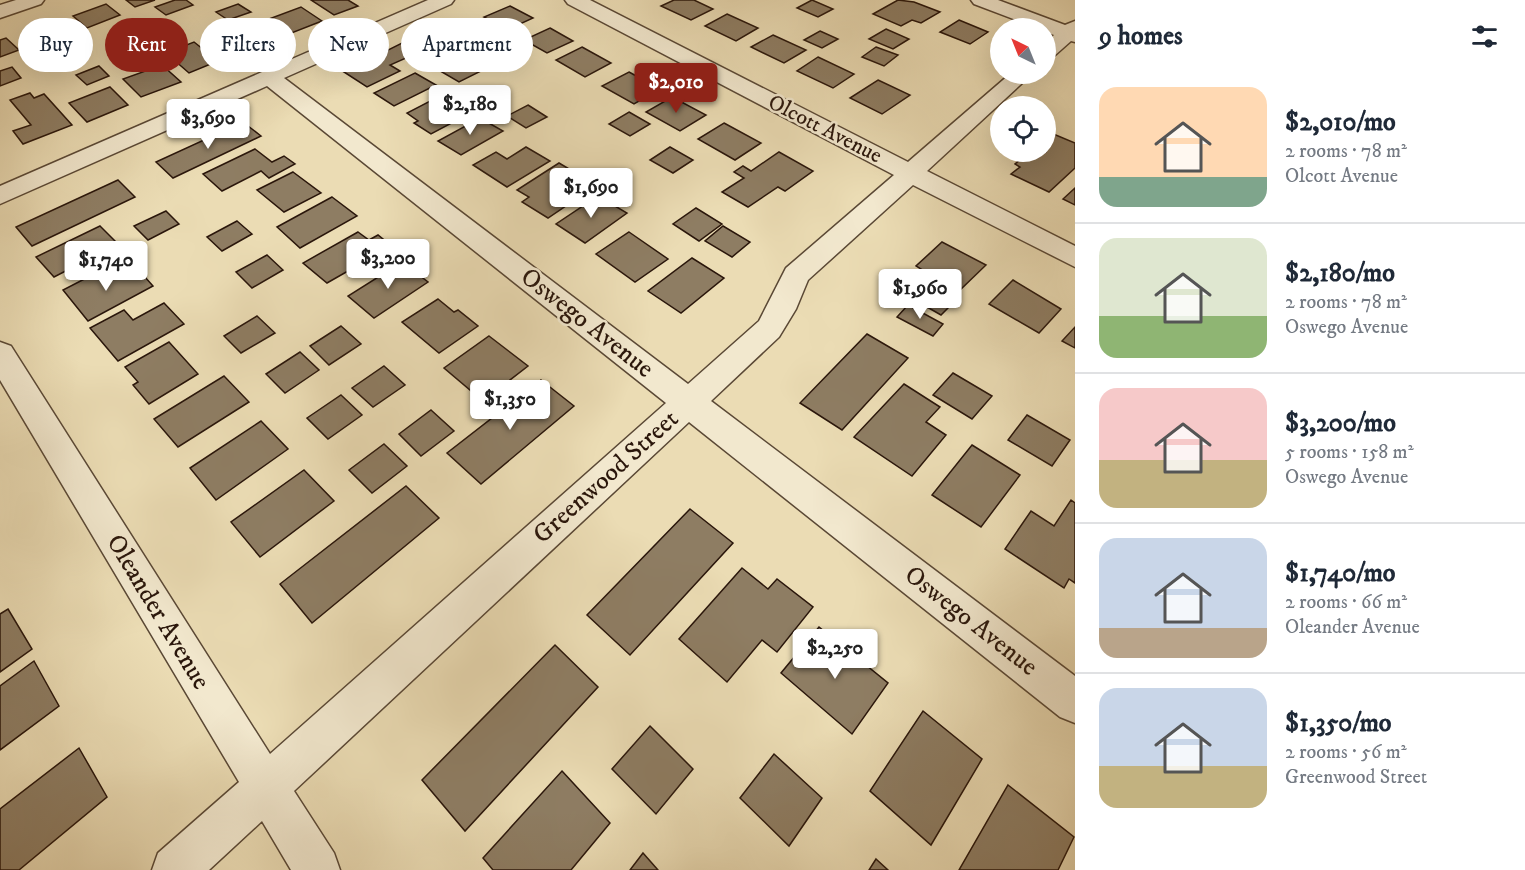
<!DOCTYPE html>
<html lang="en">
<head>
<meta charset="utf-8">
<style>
  :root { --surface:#fff; --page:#f2f2f3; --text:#1f2937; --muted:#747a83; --line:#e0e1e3; --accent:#8f2418 }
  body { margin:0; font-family:"IM FELL DW Pica",serif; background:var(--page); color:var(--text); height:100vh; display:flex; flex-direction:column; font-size:22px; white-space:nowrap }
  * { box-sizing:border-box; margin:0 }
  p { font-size:20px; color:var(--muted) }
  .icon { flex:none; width:33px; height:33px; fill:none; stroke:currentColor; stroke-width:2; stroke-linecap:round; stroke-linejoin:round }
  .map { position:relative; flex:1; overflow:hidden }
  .panel { display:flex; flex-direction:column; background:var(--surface); width:450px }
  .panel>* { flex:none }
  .guide { position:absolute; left:18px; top:18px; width:570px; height:54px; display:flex; gap:12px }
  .needle { width:39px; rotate:317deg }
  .tools { position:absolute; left:990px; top:18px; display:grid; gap:12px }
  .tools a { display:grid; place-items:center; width:66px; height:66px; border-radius:50%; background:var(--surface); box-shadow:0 6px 24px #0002; font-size:30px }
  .price { position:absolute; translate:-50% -51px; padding:0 14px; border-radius:6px; background:#fff; color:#222; font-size:20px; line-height:39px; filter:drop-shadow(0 2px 3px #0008) }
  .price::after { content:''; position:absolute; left:50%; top:36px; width:18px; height:14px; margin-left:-9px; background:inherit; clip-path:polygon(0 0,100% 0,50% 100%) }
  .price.current { background:var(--accent); color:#fff }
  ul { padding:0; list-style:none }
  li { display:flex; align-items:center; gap:18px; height:150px; padding:0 24px }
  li+li { border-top:2px solid var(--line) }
  li span { display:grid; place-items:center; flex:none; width:168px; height:120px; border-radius:18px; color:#555 }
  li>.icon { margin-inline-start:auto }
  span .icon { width:72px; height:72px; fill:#fffc; stroke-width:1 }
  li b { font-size:26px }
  h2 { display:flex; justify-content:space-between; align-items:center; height:72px; padding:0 24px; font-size:26px }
  .tag { padding:0 21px; border-radius:27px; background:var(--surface); box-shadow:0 6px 24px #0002; font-size:21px; line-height:54px }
  .tag.current { background:var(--accent); color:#fff }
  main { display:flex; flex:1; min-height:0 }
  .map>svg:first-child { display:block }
  .building { fill:#8e7d63; stroke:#2a160b; stroke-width:1.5 }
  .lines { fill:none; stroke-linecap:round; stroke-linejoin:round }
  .minor-casing { stroke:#5a4835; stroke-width:3 }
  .minor { fill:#f2e8ce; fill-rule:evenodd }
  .labels { text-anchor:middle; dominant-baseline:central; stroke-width:5; stroke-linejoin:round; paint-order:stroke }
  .far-street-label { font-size:22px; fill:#2a160b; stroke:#f2e8ce }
  .street-label { font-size:26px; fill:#2a160b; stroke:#f2e8ce }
</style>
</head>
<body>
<main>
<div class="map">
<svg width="1075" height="870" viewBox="0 0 1075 870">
  <rect width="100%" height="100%" fill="#ebdcb4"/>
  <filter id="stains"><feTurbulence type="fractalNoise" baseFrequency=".00333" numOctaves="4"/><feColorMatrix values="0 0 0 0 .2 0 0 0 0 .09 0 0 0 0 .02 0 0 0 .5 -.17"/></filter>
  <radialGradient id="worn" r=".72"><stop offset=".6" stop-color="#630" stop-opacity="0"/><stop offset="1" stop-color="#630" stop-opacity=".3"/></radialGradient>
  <g class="building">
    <polygon points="126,0 155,0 135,7"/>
    <polygon points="175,0 186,0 193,5 166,15 155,7"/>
    <polygon points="311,0 348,0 358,6 334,15"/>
    <polygon points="674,0 694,0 713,9 691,20 661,6"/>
    <polygon points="812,0 833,9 818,17 797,8"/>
    <polygon points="898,0 914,2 940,12 921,23 912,20 901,26 873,14"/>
    <polygon points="106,4 120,15 87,28 73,16"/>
    <polygon points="238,4 251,12 228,20 216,12"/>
    <polygon points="510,6 533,18 507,30 484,17"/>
    <polygon points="301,7 322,21 289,34 269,19"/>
    <polygon points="727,14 758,28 736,41 705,26"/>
    <polygon points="959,20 988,32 970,44 940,32"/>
    <polygon points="61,21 74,32 38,45 25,34"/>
    <polygon points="145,23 156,32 132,41 121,31"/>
    <polygon points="246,24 270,42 244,53 219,34"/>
    <polygon points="478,25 494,34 475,43 459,33"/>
    <polygon points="550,28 573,41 547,53 524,40"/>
    <polygon points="886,29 909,39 893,49 869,39"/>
    <polygon points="820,31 838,39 822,48 804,40"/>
    <polygon points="773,35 806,50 784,63 751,47"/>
    <polygon points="6,38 19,50 0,57 0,40"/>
    <polygon points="412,38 436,52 416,62 408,57 390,65 400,71 367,87 344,72"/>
    <polygon points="148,41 160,51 135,60 123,50"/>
    <polygon points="194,42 218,61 189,73 166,53"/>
    <polygon points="582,47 611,63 585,77 556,60"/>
    <polygon points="876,47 898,55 884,66 862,57"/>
    <polygon points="65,49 76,59 49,69 39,58"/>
    <polygon points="818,57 854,74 833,88 797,71"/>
    <polygon points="462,62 479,72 459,82 442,72"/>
    <polygon points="162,65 181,82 141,97 123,79"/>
    <polygon points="99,66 109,76 87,85 76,75"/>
    <polygon points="12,67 21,78 0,86 0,71"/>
    <polygon points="629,72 660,89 634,104 602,86"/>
    <polygon points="415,73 436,85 394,106 374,93"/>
    <polygon points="878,80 910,95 882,114 850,98"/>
    <polygon points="110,87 128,105 87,122 69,103"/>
    <polygon points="486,87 504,98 483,109 464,98"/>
    <polygon points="30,93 34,98 44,94 72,125 23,144 13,131 31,125 10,100"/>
    <polygon points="672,97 706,115 680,131 646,112"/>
    <polygon points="434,99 463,117 431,134 414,123 418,121 407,113"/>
    <polygon points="528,105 547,117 526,128 507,116"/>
    <polygon points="629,112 650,124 630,136 609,124"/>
    <polygon points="480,118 503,131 461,155 438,141"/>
    <polygon points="243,122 261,136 173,178 156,162"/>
    <polygon points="724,123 761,143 735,160 698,139"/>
    <polygon points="1051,133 1075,143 1075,168 1049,192 1011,174 1020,167 1015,164 1029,152 1046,152 1046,137"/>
    <polygon points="526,147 550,161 507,187 473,165 496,152 507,159"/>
    <polygon points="670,147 693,160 673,173 650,160"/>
    <polygon points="255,149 272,162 284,156 295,164 269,178 261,171 222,191 203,174"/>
    <polygon points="779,152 813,171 785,191 778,187 748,207 722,192 744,178 734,172 743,166 751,171"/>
    <polygon points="559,163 586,179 565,193 576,199 548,218 522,202 529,197 517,190"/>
    <polygon points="293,172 321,193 284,212 257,190"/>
    <polygon points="118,180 135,197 32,246 16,227"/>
    <polygon points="1075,188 1075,205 1063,199"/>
    <polygon points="598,196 627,213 585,243 556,224"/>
    <polygon points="332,197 357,216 300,248 277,227"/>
    <polygon points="696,208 722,224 699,241 673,224"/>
    <polygon points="166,211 179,224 148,240 134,226"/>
    <polygon points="237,221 252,234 222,251 207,237"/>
    <polygon points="100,226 118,244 54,277 36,257"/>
    <polygon points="723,226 750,242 732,257 705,241"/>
    <polygon points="358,232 369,240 378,235 400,253 364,275 355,267 327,283 303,263"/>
    <polygon points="629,232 668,259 635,282 596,254"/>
    <polygon points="942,242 986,265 960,290 947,283 939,292 955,301 941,315 906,295 929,274 916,266"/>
    <polygon points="267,255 283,270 252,288 236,272"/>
    <polygon points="692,258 724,278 681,313 648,291"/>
    <polygon points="402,262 428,282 374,318 348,296"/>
    <polygon points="136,267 153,286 88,321 63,290 96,273 103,283"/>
    <polygon points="1013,280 1061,309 1039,333 989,304"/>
    <polygon points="438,299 454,312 458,310 478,326 439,353 402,322"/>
    <polygon points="164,303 184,324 118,361 90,328 124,310 133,320"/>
    <polygon points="908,305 943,324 933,336 897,317"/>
    <polygon points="257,316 275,333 241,353 224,336"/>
    <polygon points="341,326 361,344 329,365 310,346"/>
    <polygon points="1075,327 1075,348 1062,341"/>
    <polygon points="867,334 908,358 842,430 800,403"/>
    <polygon points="489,336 528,366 483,401 444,368"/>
    <polygon points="169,342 198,374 149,404 133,385 138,382 125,367"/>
    <polygon points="300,352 319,370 285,393 266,374"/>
    <polygon points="384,366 405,385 373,407 352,388"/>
    <polygon points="953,373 992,396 972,419 933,395"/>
    <polygon points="224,376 249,402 178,447 154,419"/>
    <polygon points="541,380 574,406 481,484 447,453"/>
    <polygon points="904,384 940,407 926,422 946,435 912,476 854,437"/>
    <polygon points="341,395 362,415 328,439 307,418"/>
    <polygon points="431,410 454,431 421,456 399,434"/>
    <polygon points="1027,415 1070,440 1052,466 1008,440"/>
    <polygon points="261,421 288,449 216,500 190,468"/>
    <polygon points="384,444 407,466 372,493 349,470"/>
    <polygon points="972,445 1020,475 981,527 932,495"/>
    <polygon points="304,470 334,501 260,557 231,522"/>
    <polygon points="406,486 439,518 312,623 280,584"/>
    <polygon points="1071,500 1075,503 1075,583 1069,579 1064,588 1005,549 1031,511 1054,526"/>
    <polygon points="690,509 733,543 630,655 587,615"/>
    <polygon points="742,568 768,589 777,579 813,607 777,652 762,640 727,682 679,639"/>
    <polygon points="8,609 32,649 0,672 0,614"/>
    <polygon points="819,627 888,683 852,734 781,673"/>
    <polygon points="555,645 598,687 465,831 422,780"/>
    <polygon points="34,661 59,706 0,750 0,686"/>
    <polygon points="923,711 982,759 931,845 870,791"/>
    <polygon points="650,726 693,769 656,814 612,769"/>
    <polygon points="79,748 107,797 19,870 0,870 0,809"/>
    <polygon points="774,754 822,798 789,846 740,798"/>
    <polygon points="562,771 610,823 571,870 493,870 483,858"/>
    <polygon points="1008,785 1074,837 1058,870 959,870"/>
    <polygon points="643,853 658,870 630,870"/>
    <polygon points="876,859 888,870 869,870"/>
  </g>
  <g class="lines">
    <defs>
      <g id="minor">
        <polygon points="16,0 44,0 41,4 0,18 0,5"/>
        <polygon points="428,0 454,0 451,4 284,78 688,384 759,321 786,268 894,175 568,4 565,0 590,0 908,162 1010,74 1032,74 927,171 1075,246 1075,267 913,185 808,280 796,309 779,337 711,401 1075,676 1075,723 1060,717 689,422 294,791 334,853 340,870 291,870 262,821 209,870 152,870 158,853 239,782 0,380 0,342 11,346 270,754 666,403 267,86 0,204 0,186"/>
        <polygon points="971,0 998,0 1065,25 1075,21 1075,42 1071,41 1053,57 1046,59 1046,43 1054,35 1046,32 1046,28 1037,28 974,4"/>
      </g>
    </defs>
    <use href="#minor" class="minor-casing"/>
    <use href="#minor" class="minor"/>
  </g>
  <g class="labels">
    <g class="far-street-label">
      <text transform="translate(825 129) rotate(27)">Olcott Avenue</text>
    </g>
    <g class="street-label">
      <text transform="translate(587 323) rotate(38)">Oswego Avenue</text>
      <text transform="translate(606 477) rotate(-42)">Greenwood Street</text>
      <text transform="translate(158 612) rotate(59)">Oleander Avenue</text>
      <text transform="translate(971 621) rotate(38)">Oswego Avenue</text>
    </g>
  </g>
  <rect width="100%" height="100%" filter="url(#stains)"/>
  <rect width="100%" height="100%" fill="url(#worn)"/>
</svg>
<div class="tools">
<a><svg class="needle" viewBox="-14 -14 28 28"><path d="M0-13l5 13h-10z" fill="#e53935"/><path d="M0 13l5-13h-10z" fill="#747a83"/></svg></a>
<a><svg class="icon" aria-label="locate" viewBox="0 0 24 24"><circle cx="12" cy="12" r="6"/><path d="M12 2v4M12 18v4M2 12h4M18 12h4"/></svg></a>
</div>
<b class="price current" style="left:676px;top:114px">$2,010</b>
<b class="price" style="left:470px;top:136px">$2,180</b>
<b class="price" style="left:208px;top:150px">$3,690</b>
<b class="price" style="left:591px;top:219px">$1,690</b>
<b class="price" style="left:388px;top:290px">$3,200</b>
<b class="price" style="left:106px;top:292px">$1,740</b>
<b class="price" style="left:920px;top:320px">$1,960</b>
<b class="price" style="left:510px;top:431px">$1,350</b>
<b class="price" style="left:835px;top:680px">$2,250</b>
<div class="guide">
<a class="tag">Buy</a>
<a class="tag current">Rent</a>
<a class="tag">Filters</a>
<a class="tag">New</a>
<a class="tag">Apartment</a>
</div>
</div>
<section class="panel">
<h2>9 homes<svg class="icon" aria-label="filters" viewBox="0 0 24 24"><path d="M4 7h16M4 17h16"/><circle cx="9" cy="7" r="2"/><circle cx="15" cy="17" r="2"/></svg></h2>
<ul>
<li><span style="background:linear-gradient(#ffd9b3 75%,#7fa58c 0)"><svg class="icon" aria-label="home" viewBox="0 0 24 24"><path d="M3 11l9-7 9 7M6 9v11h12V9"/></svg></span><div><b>$2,010/mo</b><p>2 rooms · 78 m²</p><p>Olcott Avenue</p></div></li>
<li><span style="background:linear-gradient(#dfe7d0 65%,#8fb573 0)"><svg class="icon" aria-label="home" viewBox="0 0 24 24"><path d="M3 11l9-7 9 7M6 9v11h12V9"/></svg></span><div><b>$2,180/mo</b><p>2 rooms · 78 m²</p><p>Oswego Avenue</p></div></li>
<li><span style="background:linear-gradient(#f6c9c9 60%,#c2b280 0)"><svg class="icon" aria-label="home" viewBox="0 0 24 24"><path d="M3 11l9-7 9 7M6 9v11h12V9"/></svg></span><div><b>$3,200/mo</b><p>5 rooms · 158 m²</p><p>Oswego Avenue</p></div></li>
<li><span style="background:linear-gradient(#c9d6e8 75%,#b9a48a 0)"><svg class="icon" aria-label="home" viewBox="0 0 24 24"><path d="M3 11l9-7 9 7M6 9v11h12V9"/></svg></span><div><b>$1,740/mo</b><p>2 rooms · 66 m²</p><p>Oleander Avenue</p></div></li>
<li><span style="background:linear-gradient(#c9d6e8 65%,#c2b280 0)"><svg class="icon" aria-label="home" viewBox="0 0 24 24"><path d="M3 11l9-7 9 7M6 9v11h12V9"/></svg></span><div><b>$1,350/mo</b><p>2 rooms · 56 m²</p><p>Greenwood Street</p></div></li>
</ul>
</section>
</main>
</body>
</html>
